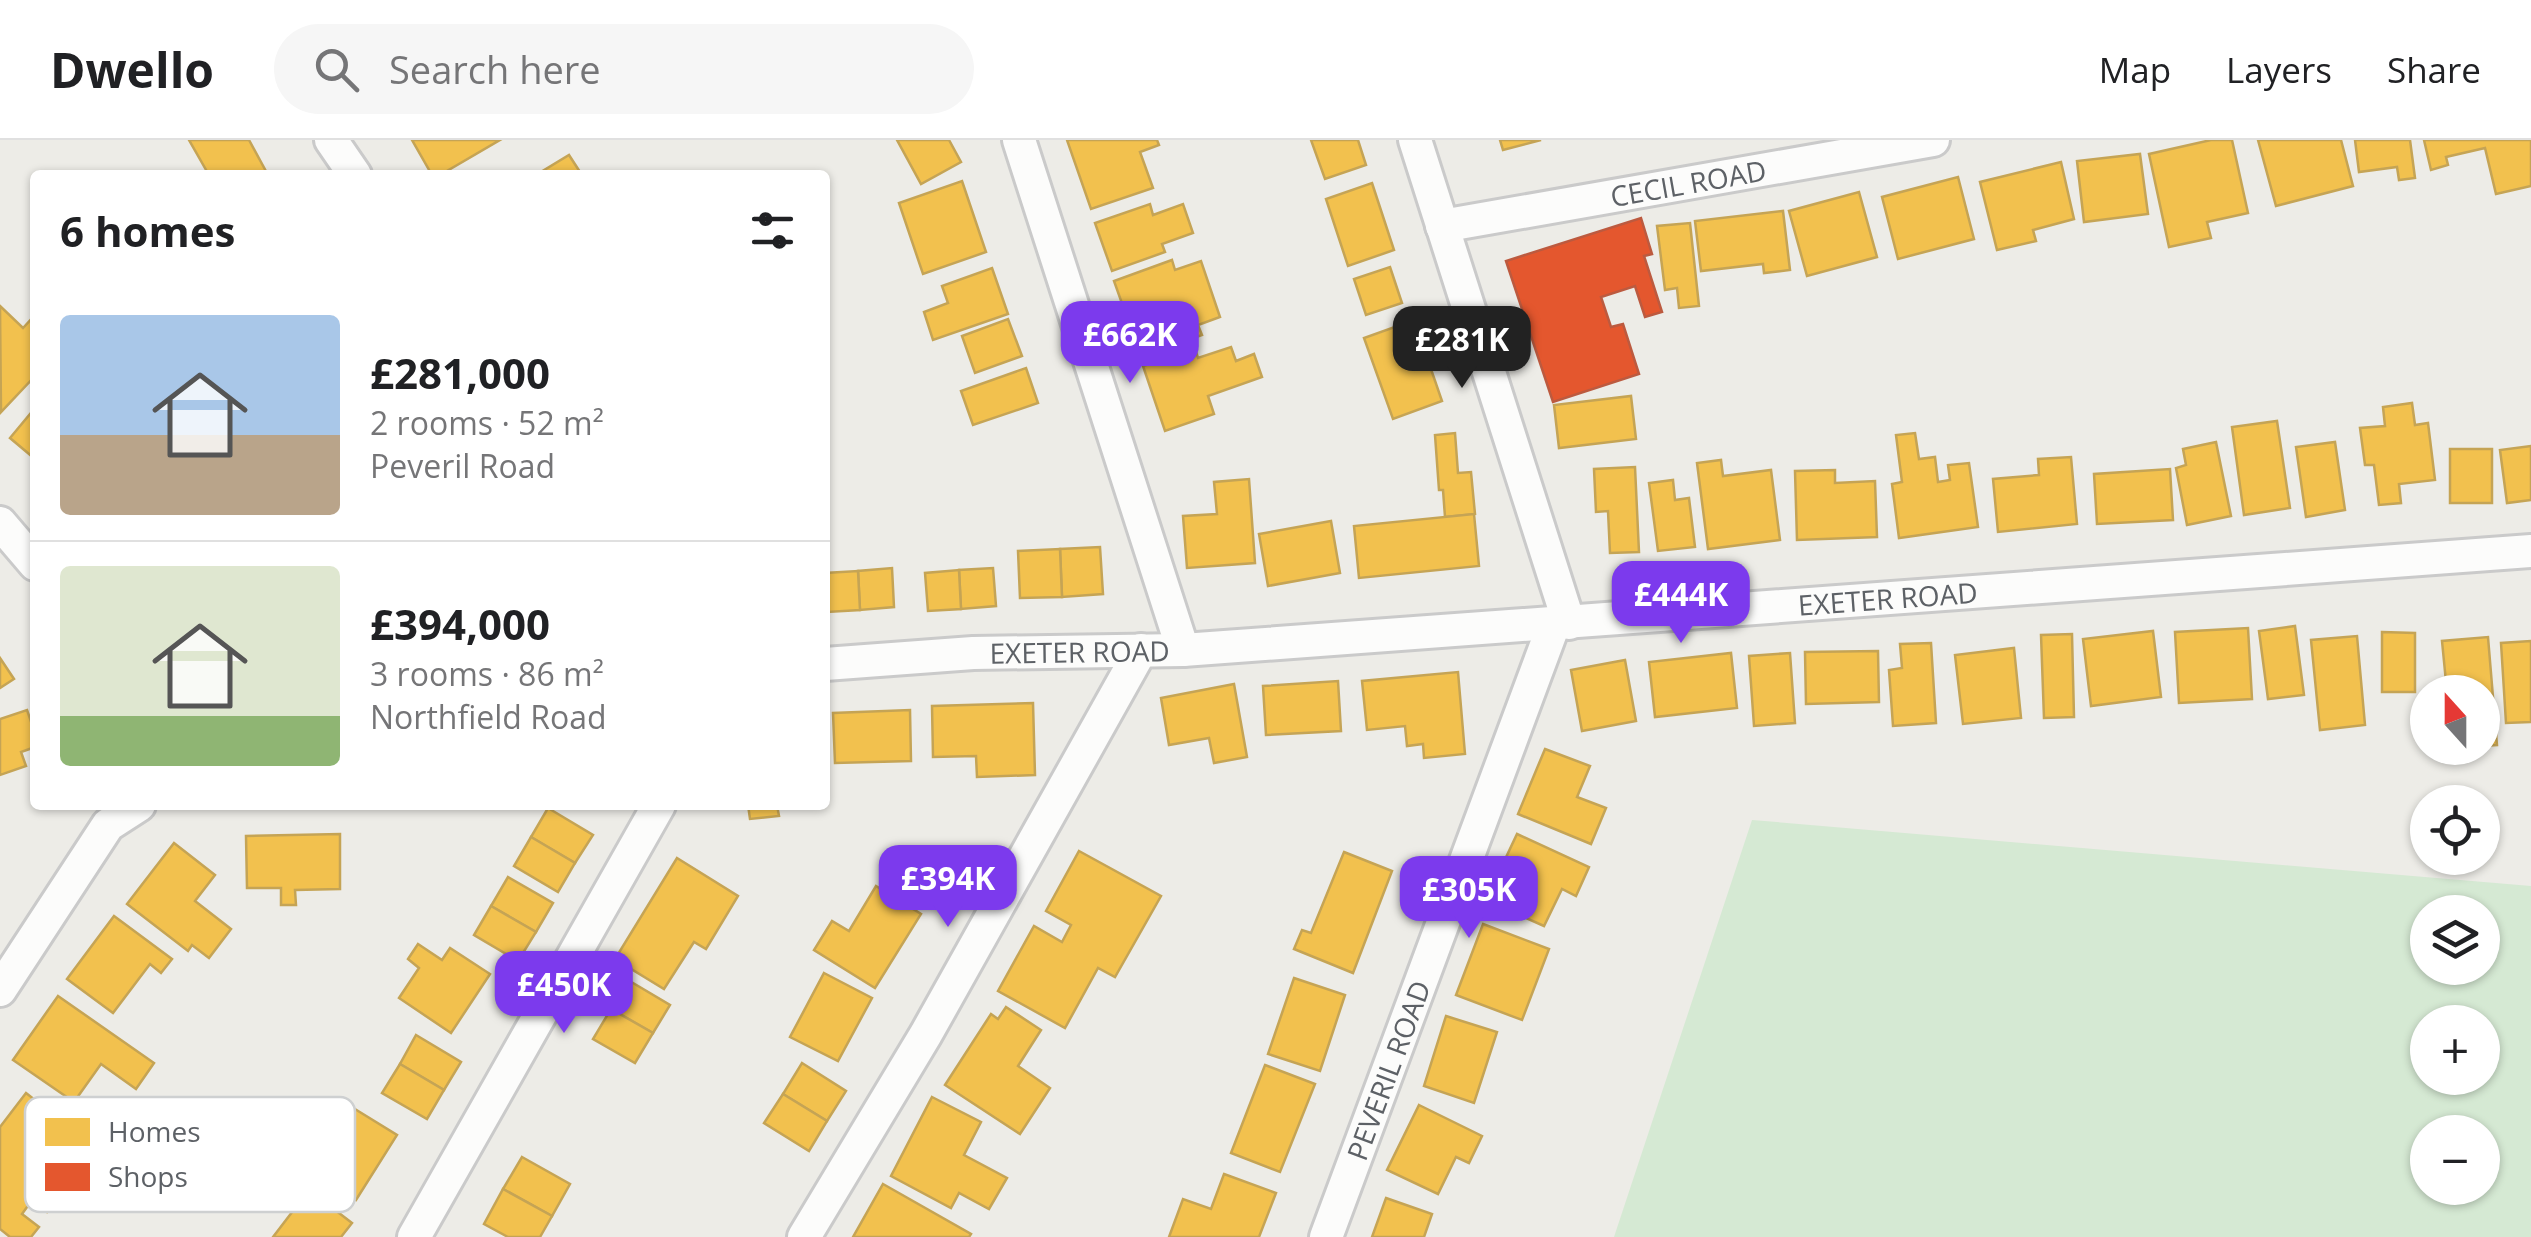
<!DOCTYPE html>
<html lang="en">
<head>
<meta charset="utf-8">
<style>
  :root { --surface:#fff; --page:#f6f6f6; --text:#202124; --muted:#757577; --line:#e0e0e0; --accent:#7c3aed }
  body { margin:0; font-family:"Open Sans",sans-serif; background:var(--page); color:var(--text); height:100vh; display:flex; flex-direction:column; font-size:38px; white-space:nowrap }
  * { box-sizing:border-box; margin:0 }
  p { font-size:32px; color:var(--muted) }
  .icon { flex:none; width:55px; height:55px; fill:none; stroke:currentColor; stroke-width:2; stroke-linecap:round; stroke-linejoin:round }
  .map { position:relative; flex:1; overflow:hidden }
  .side { position:absolute; left:30px; top:30px; width:800px; height:640px; display:flex; flex-direction:column; background:var(--surface); border-radius:10px; box-shadow:0 2px 8px #0004 }
  .side>* { flex:none }
  .needle { width:65px; rotate:339deg }
  .tools { position:absolute; left:2410px; top:535px; display:grid; gap:20px }
  .tools a { display:grid; place-items:center; width:90px; height:90px; border-radius:50%; background:var(--surface); box-shadow:0 2px 8px #0004; font-size:50px }
  .price { position:absolute; translate:-50% -85px; padding:0 22px; border-radius:20px; background:var(--accent); color:#fff; font-size:32px; line-height:65px; filter:drop-shadow(0 2px 5px #0008) }
  .price::after { content:''; position:absolute; left:50%; top:60px; width:30px; height:22px; margin-left:-15px; background:inherit; clip-path:polygon(0 0,100% 0,50% 100%) }
  .price.current { background:#222; color:#fff }
  ul { padding:0; list-style:none }
  li { display:flex; align-items:center; gap:30px; height:250px; padding:0 30px }
  li+li { border-top:2px solid var(--line) }
  li span { display:grid; place-items:center; flex:none; width:280px; height:200px; border-radius:10px; color:#555 }
  li>.icon { margin-inline-start:auto }
  span .icon { width:120px; height:120px; fill:#fffc; stroke-width:1 }
  li b { font-size:42px }
  h2 { display:flex; justify-content:space-between; align-items:center; height:120px; padding:0 30px; font-size:42px }
  header { display:flex; align-items:center; gap:60px; box-sizing:border-box; height:140px; padding:0 50px; background:var(--surface); border-bottom:2px solid var(--line) }
  header strong { font-size:48px }
  nav { display:flex; gap:55px; margin-inline-start:auto; font-size:35px }
  .search { width:700px; height:90px; background:var(--page); display:flex; align-items:center; gap:25px; box-sizing:border-box; padding:0 35px; border-radius:55px; color:var(--muted); font-size:38px }
  .map>svg:first-child { display:block }
  .green { fill:#d5e9d3; fill-rule:evenodd }
  .homes { fill:#f2c14e; stroke:#c5a455; stroke-width:2.5 }
  .shops { fill:#e4572e; stroke:#bc5a3f; stroke-width:2.5 }
  .lines { fill:none; stroke-linecap:round; stroke-linejoin:round }
  .minor-casing { stroke:#cacaca; stroke-width:38 }
  .minor { stroke:#fcfcfb; stroke-width:32 }
  .labels { text-anchor:middle; dominant-baseline:central; stroke-width:10; stroke-linejoin:round; paint-order:stroke }
  .street-label { font-size:28px; fill:#5d6166; stroke:#fff }
  .key { fill:#fff; stroke:#ced0d1; stroke-width:2.5 }
  .key-label { font-size:28px; fill:#5d6166 }
</style>
</head>
<body>
<header>
<strong>Dwello</strong>
<div class="search"><svg class="icon" aria-label="search" viewBox="0 0 24 24"><circle cx="10" cy="10" r="6"/><path d="M15 15l6 6"/></svg>Search here</div>
<nav><a>Map</a><a>Layers</a><a>Share</a></nav>
</header>
<div class="map">
<svg width="2531" height="1097" viewBox="0 0 2531 1097">
  <rect width="100%" height="100%" fill="#edece7"/>
  <path class="green" d="M1752 680 2531 746V1097H1614ZM2428 772H2482V828H2428ZM2428 882H2482V938H2428ZM2428 992H2482V1048H2428Z"/>
  <g class="homes">
    <polygon points="189,0 249,0 268,35 209,35"/>
    <polygon points="412,0 500,0 440,35 432,35"/>
    <polygon points="897,0 949,0 961,22 921,44"/>
    <polygon points="1067,0 1157,0 1159,5 1140,12 1153,48 1091,69"/>
    <polygon points="1311,0 1358,0 1366,25 1325,39"/>
    <polygon points="1500,0 1541,0 1503,10"/>
    <polygon points="2211,0 2232,0 2248,73 2207,82 2211,98 2169,107 2149,14"/>
    <polygon points="2258,0 2341,0 2353,46 2276,66"/>
    <polygon points="2355,0 2410,0 2415,38 2399,40 2397,27 2359,32"/>
    <polygon points="2424,0 2531,0 2531,46 2496,54 2485,8 2446,17 2448,25 2431,30"/>
    <polygon points="2140,14 2148,74 2084,82 2077,21"/>
    <polygon points="569,15 582,35 536,35"/>
    <polygon points="2061,22 2074,79 2033,90 2036,101 1997,110 1980,42"/>
    <polygon points="1958,37 1974,99 1898,119 1882,57"/>
    <polygon points="962,41 986,112 923,134 899,63"/>
    <polygon points="1372,43 1394,110 1348,126 1326,59"/>
    <polygon points="1859,52 1877,117 1807,136 1789,71"/>
    <polygon points="1150,64 1153,75 1183,64 1193,93 1162,104 1165,112 1112,131 1095,83"/>
    <polygon points="1783,71 1790,130 1764,133 1763,124 1701,131 1695,81"/>
    <polygon points="1690,83 1699,166 1679,168 1677,148 1665,150 1657,86"/>
    <polygon points="1172,120 1175,130 1201,121 1220,177 1198,185 1202,195 1141,217 1114,141"/>
    <polygon points="1390,127 1402,163 1366,175 1354,139"/>
    <polygon points="992,128 1008,174 933,200 924,172 948,163 942,146"/>
    <polygon points="0,166 23,188 35,175 35,236 1,272"/>
    <polygon points="1008,179 1022,216 975,233 962,196"/>
    <polygon points="1414,180 1442,261 1393,279 1364,198"/>
    <polygon points="1231,207 1236,221 1254,214 1262,237 1208,256 1214,274 1165,291 1143,226 1195,208 1198,218"/>
    <polygon points="1026,228 1038,263 973,285 961,251"/>
    <polygon points="1631,256 1636,299 1559,308 1554,265"/>
    <polygon points="2412,263 2415,285 2428,283 2435,340 2399,344 2401,363 2379,365 2374,325 2365,325 2360,288 2385,286 2383,267"/>
    <polygon points="35,268 35,319 10,298"/>
    <polygon points="2277,281 2290,368 2244,375 2232,287"/>
    <polygon points="1455,293 1458,333 1471,332 1475,374 1445,377 1443,350 1439,350 1435,295"/>
    <polygon points="1915,293 1919,319 1935,317 1938,342 1950,340 1948,325 1969,323 1978,387 1899,398 1892,344 1902,342 1896,295"/>
    <polygon points="2216,302 2231,376 2187,385 2176,328 2186,325 2183,309"/>
    <polygon points="2335,302 2345,370 2306,377 2296,307"/>
    <polygon points="2531,306 2531,360 2507,363 2500,310"/>
    <rect x="2450" y="309" width="42" height="54"/>
    <polygon points="2071,317 2077,384 1998,392 1993,339 2039,335 2038,319"/>
    <polygon points="1721,320 1723,336 1771,330 1780,400 1708,409 1697,323"/>
    <polygon points="1635,327 1639,412 1610,413 1608,371 1596,372 1594,329"/>
    <polygon points="2170,329 2173,380 2097,384 2094,334"/>
    <polygon points="1835,330 1835,343 1875,341 1877,397 1797,400 1795,331"/>
    <polygon points="1249,339 1255,423 1187,428 1183,376 1217,374 1214,342"/>
    <polygon points="1673,340 1675,360 1689,358 1695,407 1658,411 1649,343"/>
    <polygon points="1474,374 1479,426 1359,438 1354,386"/>
    <polygon points="1331,381 1340,433 1268,446 1259,394"/>
    <polygon points="1100,407 1103,454 1062,457 1060,409"/>
    <polygon points="1060,409 1062,457 1020,458 1018,411"/>
    <polygon points="892,428 894,467 860,470 858,431"/>
    <polygon points="993,428 996,466 961,469 959,430"/>
    <polygon points="959,430 961,469 928,471 925,433"/>
    <polygon points="858,431 860,470 827,472 825,433"/>
    <polygon points="2295,486 2304,555 2268,559 2259,491"/>
    <polygon points="2248,488 2252,559 2179,563 2175,492"/>
    <polygon points="2153,491 2161,557 2091,566 2083,499"/>
    <polygon points="2382,492 2415,493 2415,552 2382,552"/>
    <polygon points="2072,494 2074,577 2044,578 2041,495"/>
    <polygon points="2357,496 2365,585 2320,590 2311,500"/>
    <polygon points="2488,497 2497,605 2482,606 2482,552 2447,552 2442,501"/>
    <polygon points="2531,501 2531,582 2506,583 2501,503"/>
    <polygon points="1931,503 1936,583 1893,586 1889,530 1902,528 1900,504"/>
    <polygon points="2014,508 2021,578 1963,584 1955,515"/>
    <polygon points="1878,511 1879,562 1806,564 1805,512"/>
    <polygon points="1731,513 1737,568 1655,577 1649,522"/>
    <polygon points="1790,513 1795,583 1754,586 1749,516"/>
    <polygon points="0,518 14,539 0,548"/>
    <polygon points="1625,520 1636,581 1582,591 1571,530"/>
    <polygon points="1458,532 1465,614 1424,618 1423,604 1407,606 1405,586 1367,590 1362,541"/>
    <polygon points="1338,541 1341,591 1266,595 1263,546"/>
    <polygon points="1234,544 1247,617 1214,623 1209,598 1169,605 1161,558"/>
    <polygon points="1033,563 1035,635 977,637 976,616 933,617 932,566"/>
    <polygon points="27,570 35,593 35,607 21,612 26,626 0,635 0,579"/>
    <polygon points="910,570 911,621 835,623 833,573"/>
    <polygon points="1545,609 1590,626 1577,657 1606,668 1591,704 1518,674"/>
    <polygon points="748,665 777,665 779,676 750,679"/>
    <polygon points="548,668 593,695 575,723 531,697"/>
    <polygon points="340,694 340,749 295,750 296,765 281,765 281,748 247,748 246,696"/>
    <polygon points="1517,694 1589,727 1576,756 1562,749 1544,786 1486,760"/>
    <polygon points="531,697 575,723 558,752 514,726"/>
    <polygon points="174,703 215,735 195,761 231,789 209,818 192,805 188,811 127,764"/>
    <polygon points="1079,711 1161,756 1115,837 1098,828 1065,888 998,851 1034,786 1062,802 1071,785 1046,771"/>
    <polygon points="1344,712 1392,731 1353,833 1294,809 1302,790 1311,793"/>
    <polygon points="677,718 738,756 706,809 694,802 664,849 615,819"/>
    <polygon points="508,737 553,763 536,792 491,766"/>
    <polygon points="876,746 921,774 875,848 814,810 832,781 849,791"/>
    <polygon points="491,766 536,792 518,821 474,795"/>
    <polygon points="114,776 172,819 161,833 150,824 113,873 67,839"/>
    <polygon points="1483,784 1549,809 1522,880 1456,855"/>
    <polygon points="418,804 442,820 450,808 490,834 451,893 399,858 419,828 408,819"/>
    <polygon points="824,833 872,858 838,921 790,897"/>
    <polygon points="1294,838 1345,855 1320,931 1268,914"/>
    <polygon points="628,840 670,865 653,893 611,869"/>
    <polygon points="58,856 154,923 136,949 101,924 74,962 13,920"/>
    <polygon points="1006,867 1041,890 1018,926 1050,948 1020,994 945,945 991,874 998,879"/>
    <polygon points="611,869 653,893 635,923 593,899"/>
    <polygon points="1446,876 1497,892 1474,963 1424,946"/>
    <polygon points="416,895 461,922 444,950 400,924"/>
    <polygon points="802,923 846,951 827,981 783,954"/>
    <polygon points="400,924 444,950 427,979 382,953"/>
    <polygon points="1265,925 1315,944 1280,1032 1231,1013"/>
    <polygon points="26,953 81,996 73,1004 61,994 49,1010 78,1033 47,1072 32,1060 22,1074 39,1087 31,1097 10,1097 0,1089 0,987"/>
    <polygon points="783,954 827,981 809,1011 764,983"/>
    <polygon points="932,957 981,982 964,1015 1007,1038 989,1069 959,1053 951,1068 891,1036"/>
    <polygon points="1419,965 1482,996 1469,1023 1456,1017 1438,1054 1387,1030"/>
    <polygon points="350,966 397,995 356,1060 296,1023 322,982 335,990"/>
    <polygon points="522,1017 570,1044 552,1076 503,1049"/>
    <polygon points="1224,1034 1276,1053 1259,1097 1169,1097 1183,1059 1211,1069"/>
    <polygon points="883,1044 971,1094 969,1097 853,1097"/>
    <polygon points="503,1049 552,1076 540,1097 508,1097 484,1084"/>
    <polygon points="309,1050 352,1083 341,1097 273,1097"/>
    <polygon points="1386,1058 1432,1074 1424,1097 1372,1097"/>
  </g>
  <polygon class="shops" points="1641,78 1652,114 1644,116 1662,172 1645,177 1635,146 1601,157 1611,187 1623,184 1639,234 1553,262 1506,121"/>
  <g class="lines">
    <defs>
      <g id="minor">
        <polyline points="331,0 355,35"/>
        <polyline points="1019,0 1183,510"/>
        <polyline points="1415,0 1569,483"/>
        <path id="s1" d="M1442 86 1933 0"/>
        <polyline points="0,383 35,424"/>
        <path id="s2" d="M825 524 973 513 1183 510 2531 411"/>
        <polyline points="0,850 108,685 139,665"/>
        <polyline points="414,1097 659,665"/>
        <polyline points="804,1097 926,894 1141,510"/>
        <path id="s3" d="M1326 1097 1554 484"/>
      </g>
    </defs>
    <use href="#minor" class="minor-casing"/>
    <use href="#minor" class="minor"/>
  </g>
  <g class="labels">
    <g class="street-label">
      <text stroke="none"><textPath href="#s1" startOffset="250">CECIL ROAD</textPath></text>
      <text stroke="none"><textPath href="#s2" startOffset="1065">EXETER ROAD</textPath></text>
      <text stroke="none"><textPath href="#s2" startOffset="255">EXETER ROAD</textPath></text>
      <text stroke="none"><textPath href="#s3" startOffset="178">PEVERIL ROAD</textPath></text>
    </g>
  </g>
  <rect x="25" y="957" width="330" height="115" rx="15" class="key"/>
  <rect x="45" y="978" width="45" height="28" fill="#f2c14e"/>
  <rect x="45" y="1023" width="45" height="28" fill="#e4572e"/>
  <g class="key-label">
    <text x="108" y="1002">Homes</text>
    <text x="108" y="1047">Shops</text>
  </g>
</svg>
<div class="tools">
<a><svg class="needle" viewBox="-14 -14 28 28"><path d="M0-13l5 13h-10z" fill="#e53935"/><path d="M0 13l5-13h-10z" fill="#757577"/></svg></a>
<a><svg class="icon" aria-label="locate" viewBox="0 0 24 24"><circle cx="12" cy="12" r="6"/><path d="M12 2v4M12 18v4M2 12h4M18 12h4"/></svg></a>
<a><svg class="icon" aria-label="layers" viewBox="0 0 24 24"><path d="M12 4l9 5-9 5-9-5zM3 14l9 5 9-5"/></svg></a>
<a>+</a>
<a>−</a>
</div>
<b class="price" style="left:1130px;top:246px">£662K</b>
<b class="price current" style="left:1462px;top:251px">£281K</b>
<b class="price" style="left:1681px;top:506px">£444K</b>
<b class="price" style="left:948px;top:790px">£394K</b>
<b class="price" style="left:1469px;top:801px">£305K</b>
<b class="price" style="left:564px;top:896px">£450K</b>
<section class="side">
<h2>6 homes<svg class="icon" aria-label="filters" viewBox="0 0 24 24"><path d="M4 7h16M4 17h16"/><circle cx="9" cy="7" r="2"/><circle cx="15" cy="17" r="2"/></svg></h2>
<ul>
<li><span style="background:linear-gradient(#a9c7e8 60%,#b9a48a 0)"><svg class="icon" aria-label="home" viewBox="0 0 24 24"><path d="M3 11l9-7 9 7M6 9v11h12V9"/></svg></span><div><b>£281,000</b><p>2 rooms · 52 m²</p><p>Peveril Road</p></div></li>
<li><span style="background:linear-gradient(#dfe7d0 75%,#8fb573 0)"><svg class="icon" aria-label="home" viewBox="0 0 24 24"><path d="M3 11l9-7 9 7M6 9v11h12V9"/></svg></span><div><b>£394,000</b><p>3 rooms · 86 m²</p><p>Northfield Road</p></div></li>
</ul>
</section>
</div>
</body>
</html>
